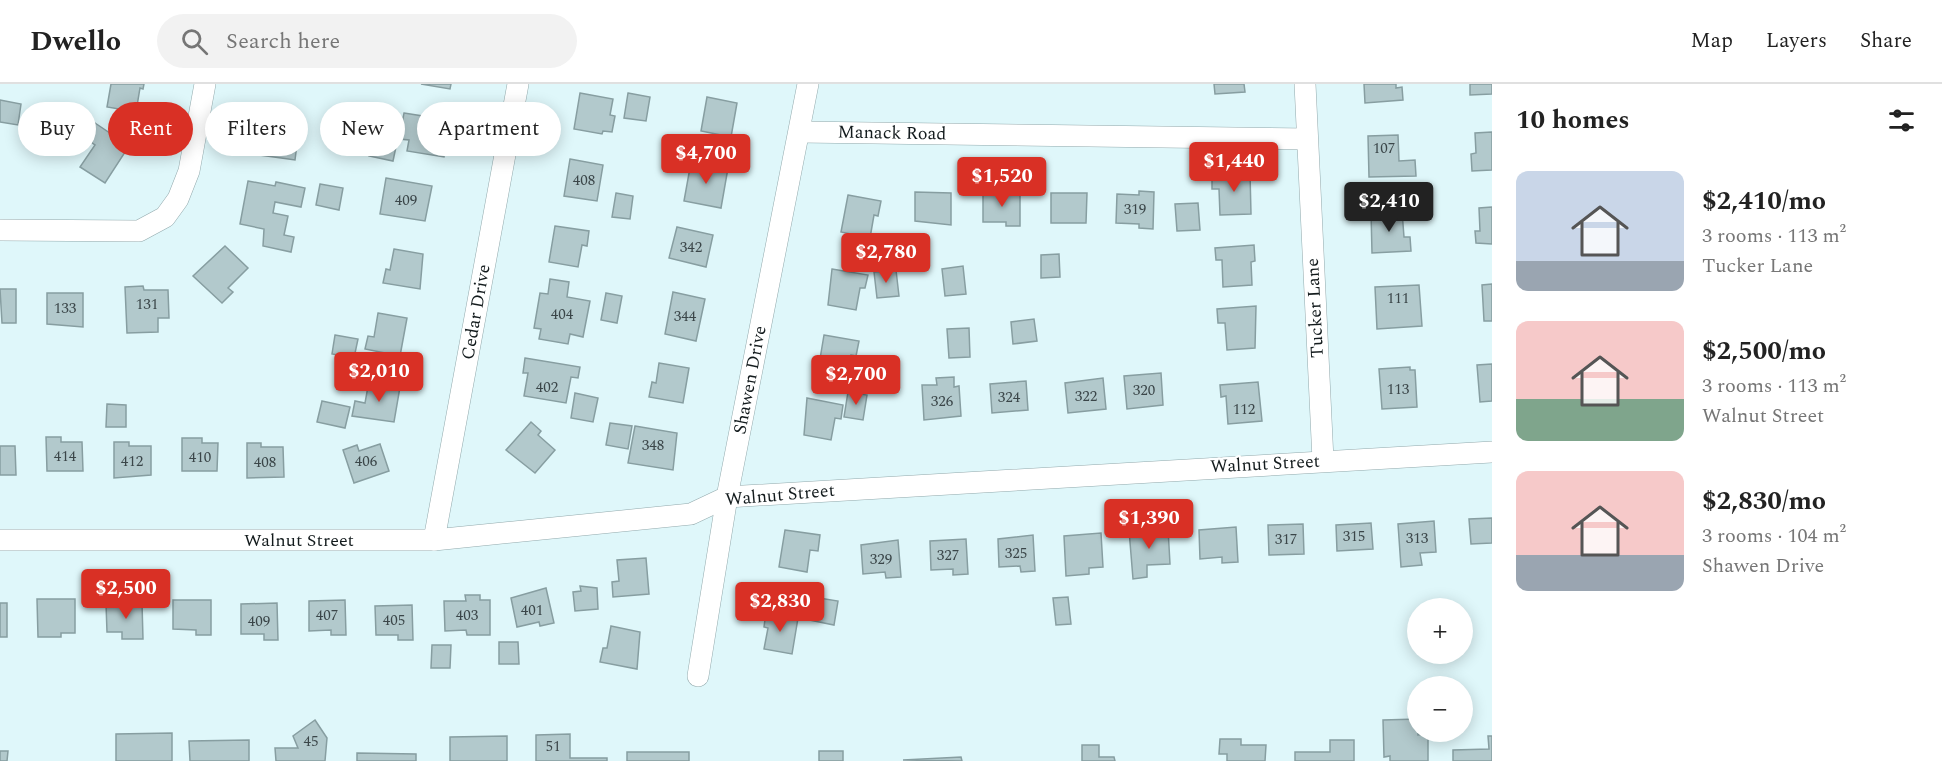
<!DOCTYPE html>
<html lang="en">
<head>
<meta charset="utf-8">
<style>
  :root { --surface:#fff; --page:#f2f2f2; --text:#222; --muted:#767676; --line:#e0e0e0; --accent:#d93025 }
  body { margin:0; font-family:Spectral,serif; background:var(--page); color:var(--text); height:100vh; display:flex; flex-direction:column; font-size:22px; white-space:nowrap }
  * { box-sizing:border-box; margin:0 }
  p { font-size:20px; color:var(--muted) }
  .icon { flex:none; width:33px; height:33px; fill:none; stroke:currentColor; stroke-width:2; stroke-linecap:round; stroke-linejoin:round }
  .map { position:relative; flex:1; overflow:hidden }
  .details { display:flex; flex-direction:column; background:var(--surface); width:450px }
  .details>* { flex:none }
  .guide { position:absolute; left:18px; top:18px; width:570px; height:54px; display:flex; gap:12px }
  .tools { position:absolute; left:1407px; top:514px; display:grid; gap:12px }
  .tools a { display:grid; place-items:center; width:66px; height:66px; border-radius:50%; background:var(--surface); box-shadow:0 3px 15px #0003; font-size:30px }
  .price { position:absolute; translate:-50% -51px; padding:0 14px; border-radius:6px; background:var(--accent); color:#fff; font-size:20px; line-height:39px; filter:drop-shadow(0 2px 3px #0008) }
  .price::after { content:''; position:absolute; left:50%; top:36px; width:18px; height:14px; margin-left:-9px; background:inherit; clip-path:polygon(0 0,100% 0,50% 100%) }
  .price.selected { background:#222; color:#fff }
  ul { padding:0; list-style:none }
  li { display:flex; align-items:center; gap:18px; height:150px; padding:0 24px }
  li span { display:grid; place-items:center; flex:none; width:168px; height:120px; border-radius:12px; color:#555 }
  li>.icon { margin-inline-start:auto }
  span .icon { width:72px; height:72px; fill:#fffc; stroke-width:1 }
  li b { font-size:26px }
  h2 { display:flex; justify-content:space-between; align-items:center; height:72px; padding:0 24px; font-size:26px }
  .chip { padding:0 21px; border-radius:27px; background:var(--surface); box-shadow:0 3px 15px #0003; font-size:21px; line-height:54px }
  .chip.selected { background:var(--accent); color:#fff }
  header { display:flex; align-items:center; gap:36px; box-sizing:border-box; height:84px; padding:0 30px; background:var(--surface); border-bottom:2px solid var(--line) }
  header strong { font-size:28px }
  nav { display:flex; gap:33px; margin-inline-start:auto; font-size:21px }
  .search { width:420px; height:54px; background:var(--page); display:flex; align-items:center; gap:15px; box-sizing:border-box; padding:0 21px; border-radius:33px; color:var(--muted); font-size:22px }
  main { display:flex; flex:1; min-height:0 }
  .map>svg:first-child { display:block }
  .building { fill:#b2c9cc; stroke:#879ea1; stroke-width:1.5 }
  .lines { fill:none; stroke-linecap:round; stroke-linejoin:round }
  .minor-casing { stroke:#92a9ac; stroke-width:22 }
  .minor { stroke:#fff; stroke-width:21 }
  .labels { text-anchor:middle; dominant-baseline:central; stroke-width:4.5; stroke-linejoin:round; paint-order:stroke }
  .number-label { font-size:15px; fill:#3b4649 }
  .street-label { font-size:18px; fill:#131b1d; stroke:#fff }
</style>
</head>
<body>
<header>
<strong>Dwello</strong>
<div class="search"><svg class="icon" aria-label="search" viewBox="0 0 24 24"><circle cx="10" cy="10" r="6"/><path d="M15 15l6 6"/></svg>Search here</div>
<nav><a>Map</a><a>Layers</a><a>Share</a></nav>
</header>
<main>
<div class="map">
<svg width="1492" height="677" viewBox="0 0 1492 677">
  <rect width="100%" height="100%" fill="#dff7fa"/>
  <g class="building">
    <polygon points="111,0 144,0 143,5 140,4 136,28 107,23"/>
    <polygon points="421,0 451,0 450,5"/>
    <polygon points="1214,0 1244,0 1245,8 1215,10"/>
    <polygon points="1364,0 1396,0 1396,4 1402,3 1403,16 1365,19"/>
    <polygon points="1470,0 1492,0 1492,10 1470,11"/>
    <polygon points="580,9 613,15 610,31 615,32 612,48 603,47 602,50 574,45"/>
    <polygon points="628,9 650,13 646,37 624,34"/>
    <polygon points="707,13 737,19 731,53 701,47"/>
    <polygon points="0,16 21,20 18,41 0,38"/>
    <polygon points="34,23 72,33 69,54 30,48"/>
    <polygon points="266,27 296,32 292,59 297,60 295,76 260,71"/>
    <polygon points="404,29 448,36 444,73 407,67 409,56 399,55"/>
    <polygon points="95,39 129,62 105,99 80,83 95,61 85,54"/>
    <polygon points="1492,48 1492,86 1472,87 1471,70 1476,69 1475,49"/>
    <polygon points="1398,51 1399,77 1415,76 1416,92 1369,93 1368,52"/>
    <polygon points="373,53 397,58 393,77 369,72"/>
    <polygon points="570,75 603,81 597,117 564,112"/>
    <polygon points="691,78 728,84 721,124 684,117"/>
    <polygon points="1250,89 1251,130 1220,131 1219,105 1212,105 1212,91"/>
    <polygon points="386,94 432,102 425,137 380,130"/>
    <polygon points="248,97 275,102 276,98 305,104 301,123 275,118 273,129 288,132 284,151 294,153 291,168 263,162 264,145 240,140"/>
    <polygon points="320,100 343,104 339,126 316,121"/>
    <polygon points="1005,106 1020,107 1020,142 1006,142 1006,138 983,138 983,109 1005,109"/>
    <polygon points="1139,107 1154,108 1153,145 1139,144 1139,140 1116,139 1117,110 1139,111"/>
    <polygon points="915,108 951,109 951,141 915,137"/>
    <polygon points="616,109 633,112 630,135 612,133"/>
    <polygon points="1051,109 1087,109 1086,139 1051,139"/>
    <polygon points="848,111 881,117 878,132 874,131 870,154 841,148"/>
    <polygon points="1198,119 1200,146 1177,147 1175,120"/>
    <polygon points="1492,123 1492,160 1476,159 1475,147 1480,147 1479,124"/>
    <polygon points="1402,127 1404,153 1410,153 1411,167 1372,169 1371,128"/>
    <polygon points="555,142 589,147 587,162 582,161 578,183 549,178"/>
    <polygon points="677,143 713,151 706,183 669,174"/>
    <polygon points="1254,161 1255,177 1251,178 1252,201 1223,203 1222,176 1216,176 1215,164"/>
    <polygon points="225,162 248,184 228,204 233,208 222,219 193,192"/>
    <polygon points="394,165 423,170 420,205 383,199 386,185 390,186"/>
    <polygon points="1059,170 1060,193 1041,194 1041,171"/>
    <polygon points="963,182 966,210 945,212 942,185"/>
    <polygon points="832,185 868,191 865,204 860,204 856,226 828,221"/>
    <polygon points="896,186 899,212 877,214 874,188"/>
    <polygon points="550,195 569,198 567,213 590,217 583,253 570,250 568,260 539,255 541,245 534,244 540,209 548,210"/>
    <polygon points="1492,200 1492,237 1484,237 1482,201"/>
    <polygon points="1419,201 1422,242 1377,245 1375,203"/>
    <polygon points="143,202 144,206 168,206 169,234 158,234 158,248 127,249 125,203"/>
    <polygon points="0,205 16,205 16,239 2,239"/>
    <polygon points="673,208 705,215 696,257 665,250"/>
    <polygon points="47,209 83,209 83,243 47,240"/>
    <polygon points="606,209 622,212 617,239 601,236"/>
    <polygon points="1256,222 1255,264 1227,266 1225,239 1218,239 1217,225"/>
    <polygon points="378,229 407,234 400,272 365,265 368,252 374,253"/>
    <polygon points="1034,235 1037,257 1013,260 1011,238"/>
    <polygon points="969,244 970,273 949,274 947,245"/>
    <polygon points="335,251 358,255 354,274 332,270"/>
    <polygon points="824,251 859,257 856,272 851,271 847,292 818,287"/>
    <polygon points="525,274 580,283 578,294 571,293 566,319 524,312 528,289 523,289"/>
    <polygon points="659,279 689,284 683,319 649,313 652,298 656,299"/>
    <polygon points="1492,280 1492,317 1480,318 1477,281"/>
    <polygon points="1410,283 1410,286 1415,286 1417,323 1382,325 1379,285"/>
    <polygon points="1161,289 1163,321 1127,325 1124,292"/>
    <polygon points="954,293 954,303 959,302 961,332 924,336 922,301 937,301 936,294"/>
    <polygon points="1103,294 1106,325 1068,329 1065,299"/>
    <polygon points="369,297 400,303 394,338 352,332 355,317 365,319"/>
    <polygon points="1026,297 1028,326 992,329 990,300"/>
    <polygon points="1258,298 1262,337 1228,340 1226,312 1221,313 1220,301"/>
    <polygon points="848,308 867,311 863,336 844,333"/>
    <polygon points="575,309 598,314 593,338 571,334"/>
    <polygon points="807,314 843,321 841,335 835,334 831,356 804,351"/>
    <polygon points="322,317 350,323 345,344 317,338"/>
    <polygon points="107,320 126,321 126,343 106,343"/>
    <polygon points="531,338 541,347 538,351 555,366 535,389 506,366"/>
    <polygon points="610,339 632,342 628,365 606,361"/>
    <polygon points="635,342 677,349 673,386 628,379"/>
    <polygon points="46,353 61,353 61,358 82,358 83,387 47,387"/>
    <polygon points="182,354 202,354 202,359 218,359 217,387 182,387"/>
    <polygon points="114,358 129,358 129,362 151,362 151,391 114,394"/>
    <polygon points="247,359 261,359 261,363 283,363 284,393 247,394"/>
    <polygon points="380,360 389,387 354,399 343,366 357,361 359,367"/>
    <polygon points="0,362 15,362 16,391 0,391"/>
    <polygon points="1492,434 1492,459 1471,460 1469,435"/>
    <polygon points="1434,437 1436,468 1420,469 1422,481 1401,483 1398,440"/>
    <polygon points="1371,439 1373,465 1337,467 1336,441"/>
    <polygon points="1303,440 1304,470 1269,471 1268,441"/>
    <polygon points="1236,443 1238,478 1222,479 1222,473 1200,475 1199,446"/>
    <polygon points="1168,444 1170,480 1147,481 1147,493 1133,495 1129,446"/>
    <polygon points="785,446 820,451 818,467 810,466 807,488 779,483"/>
    <polygon points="1101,449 1103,483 1089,484 1089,490 1066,492 1064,452"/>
    <polygon points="1033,451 1035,487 1021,488 1020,482 999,483 998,455"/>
    <polygon points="966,455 968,490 953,491 953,485 931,486 930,457"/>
    <polygon points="898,456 901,493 886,494 885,488 863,490 861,461"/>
    <polygon points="646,474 649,510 613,513 612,498 619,497 617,476"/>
    <polygon points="580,502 597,504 598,525 575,527 573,508 581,507"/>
    <polygon points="546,504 554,539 540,542 539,538 517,543 511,514"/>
    <polygon points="465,511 480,511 480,516 490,516 490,551 467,551 466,546 445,547 444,517 466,517"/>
    <polygon points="813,513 838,517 834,541 809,536"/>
    <polygon points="1068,513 1071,540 1056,541 1053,514"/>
    <polygon points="37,515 75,515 75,549 61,549 61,553 38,553"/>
    <polygon points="173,516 211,516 211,551 196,551 196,546 173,545"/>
    <polygon points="345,516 346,551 331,551 331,546 309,547 309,517"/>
    <rect x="0" y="519" width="7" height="34"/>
    <polygon points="142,519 143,555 122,555 122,548 107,548 106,520"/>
    <polygon points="277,519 278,556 264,556 264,550 241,550 241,520"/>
    <polygon points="412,521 413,556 398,556 398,551 376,551 375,522"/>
    <polygon points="766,528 798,534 792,570 764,565 768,544 764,543"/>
    <polygon points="611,542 640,548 637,585 600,578 603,564 607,564"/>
    <polygon points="499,558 518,558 519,580 499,580"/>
    <polygon points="432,561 451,561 450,584 431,584"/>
    <polygon points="1418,635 1418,651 1428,650 1428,677 1390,677 1390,672 1384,673 1383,636"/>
    <polygon points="315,636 327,654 325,677 276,677 275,664 298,664 293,652"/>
    <polygon points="172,649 172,677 116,677 116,650"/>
    <polygon points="570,650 570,674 607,674 607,677 536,677 536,651"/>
    <polygon points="507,652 507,677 450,677 450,653"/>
    <polygon points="1488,652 1492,652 1492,677 1453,677 1453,666 1489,665"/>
    <polygon points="1220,655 1241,655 1241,661 1266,661 1265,677 1227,677 1227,670 1219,670"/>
    <polygon points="249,656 249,677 190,677 189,657"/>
    <polygon points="1330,656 1354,656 1354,677 1295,677 1295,668 1330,668"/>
    <polygon points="1082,661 1099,661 1099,673 1114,673 1115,677 1082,677"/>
    <polygon points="0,667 8,667 7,677 0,677"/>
    <rect x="819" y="667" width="24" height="10"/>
    <rect x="627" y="668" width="62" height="9"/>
    <polygon points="357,669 416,670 416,677 357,677"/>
    <polygon points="961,673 962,677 903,676"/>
  </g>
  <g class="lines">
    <defs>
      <g id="minor">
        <polyline points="1305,0 1323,376"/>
        <polyline points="800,48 1307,55"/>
        <polyline points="0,146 139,147 165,133 178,115 189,87 205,0"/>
        <polyline points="0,456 434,456 691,430 727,413 1492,368"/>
        <polyline points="434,456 518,0"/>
        <polyline points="698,592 727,413 808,0"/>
      </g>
    </defs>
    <use href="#minor" class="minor-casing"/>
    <use href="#minor" class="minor"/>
  </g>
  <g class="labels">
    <g class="number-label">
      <text x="1384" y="64">107</text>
      <text x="584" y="96">408</text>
      <text x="406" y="116">409</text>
      <text x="1135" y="125">319</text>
      <text x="691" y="163">342</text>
      <text x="1398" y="214">111</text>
      <text x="147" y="220">131</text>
      <text x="65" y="224">133</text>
      <text x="562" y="230">404</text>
      <text x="685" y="232">344</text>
      <text x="547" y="303">402</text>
      <text x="1398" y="305">113</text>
      <text x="1144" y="306">320</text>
      <text x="1086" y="312">322</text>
      <text x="1009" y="313">324</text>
      <text x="942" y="317">326</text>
      <text x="1244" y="325">112</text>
      <text x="653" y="361">348</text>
      <text x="65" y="372">414</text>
      <text x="200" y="373">410</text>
      <text x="132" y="377">412</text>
      <text x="366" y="377">406</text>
      <text x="265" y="378">408</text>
      <text x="1354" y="452">315</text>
      <text x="1417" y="454">313</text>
      <text x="1286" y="455">317</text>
      <text x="1016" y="469">325</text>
      <text x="948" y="471">327</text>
      <text x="881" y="475">329</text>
      <text x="532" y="526">401</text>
      <text x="327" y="531">407</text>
      <text x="467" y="531">403</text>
      <text x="394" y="536">405</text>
      <text x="259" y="537">409</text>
      <text x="311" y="657">45</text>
      <text x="553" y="662">51</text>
    </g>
    <g class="street-label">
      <text transform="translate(892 49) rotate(1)">Manack Road</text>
      <text transform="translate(1315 224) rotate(-93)">Tucker Lane</text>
      <text transform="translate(476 228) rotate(-80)">Cedar Drive</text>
      <text transform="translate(750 296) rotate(-79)">Shawen Drive</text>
      <text transform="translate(1265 380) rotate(-3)">Walnut Street</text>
      <text transform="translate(780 411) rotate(-5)">Walnut Street</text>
      <text x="299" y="456">Walnut Street</text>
    </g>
  </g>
</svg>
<div class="tools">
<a>+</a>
<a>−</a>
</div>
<b class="price" style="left:706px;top:101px">$4,700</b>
<b class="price" style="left:1234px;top:109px">$1,440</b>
<b class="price" style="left:1002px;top:124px">$1,520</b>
<b class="price selected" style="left:1389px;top:149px">$2,410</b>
<b class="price" style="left:886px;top:200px">$2,780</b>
<b class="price" style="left:379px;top:319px">$2,010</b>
<b class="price" style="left:856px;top:322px">$2,700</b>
<b class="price" style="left:1149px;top:466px">$1,390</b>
<b class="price" style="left:126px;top:536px">$2,500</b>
<b class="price" style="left:780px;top:549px">$2,830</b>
<div class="guide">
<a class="chip">Buy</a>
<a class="chip selected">Rent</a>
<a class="chip">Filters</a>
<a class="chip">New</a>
<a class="chip">Apartment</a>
</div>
</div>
<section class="details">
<h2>10 homes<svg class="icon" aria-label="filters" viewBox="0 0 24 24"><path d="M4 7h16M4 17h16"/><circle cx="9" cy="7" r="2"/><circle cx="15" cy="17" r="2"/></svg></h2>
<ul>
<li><span style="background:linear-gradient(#c9d6e8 75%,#9aa5b1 0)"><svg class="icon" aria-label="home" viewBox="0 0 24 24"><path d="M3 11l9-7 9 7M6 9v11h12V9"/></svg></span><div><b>$2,410/mo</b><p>3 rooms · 113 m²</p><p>Tucker Lane</p></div></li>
<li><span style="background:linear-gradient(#f6c9c9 65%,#7fa58c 0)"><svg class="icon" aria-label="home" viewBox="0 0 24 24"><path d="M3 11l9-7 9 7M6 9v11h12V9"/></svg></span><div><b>$2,500/mo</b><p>3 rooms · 113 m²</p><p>Walnut Street</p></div></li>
<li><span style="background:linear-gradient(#f6c9c9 70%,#9aa5b1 0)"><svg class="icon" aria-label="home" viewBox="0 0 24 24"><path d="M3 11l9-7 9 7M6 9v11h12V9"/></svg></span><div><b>$2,830/mo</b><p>3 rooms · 104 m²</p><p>Shawen Drive</p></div></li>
</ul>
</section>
</main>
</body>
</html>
